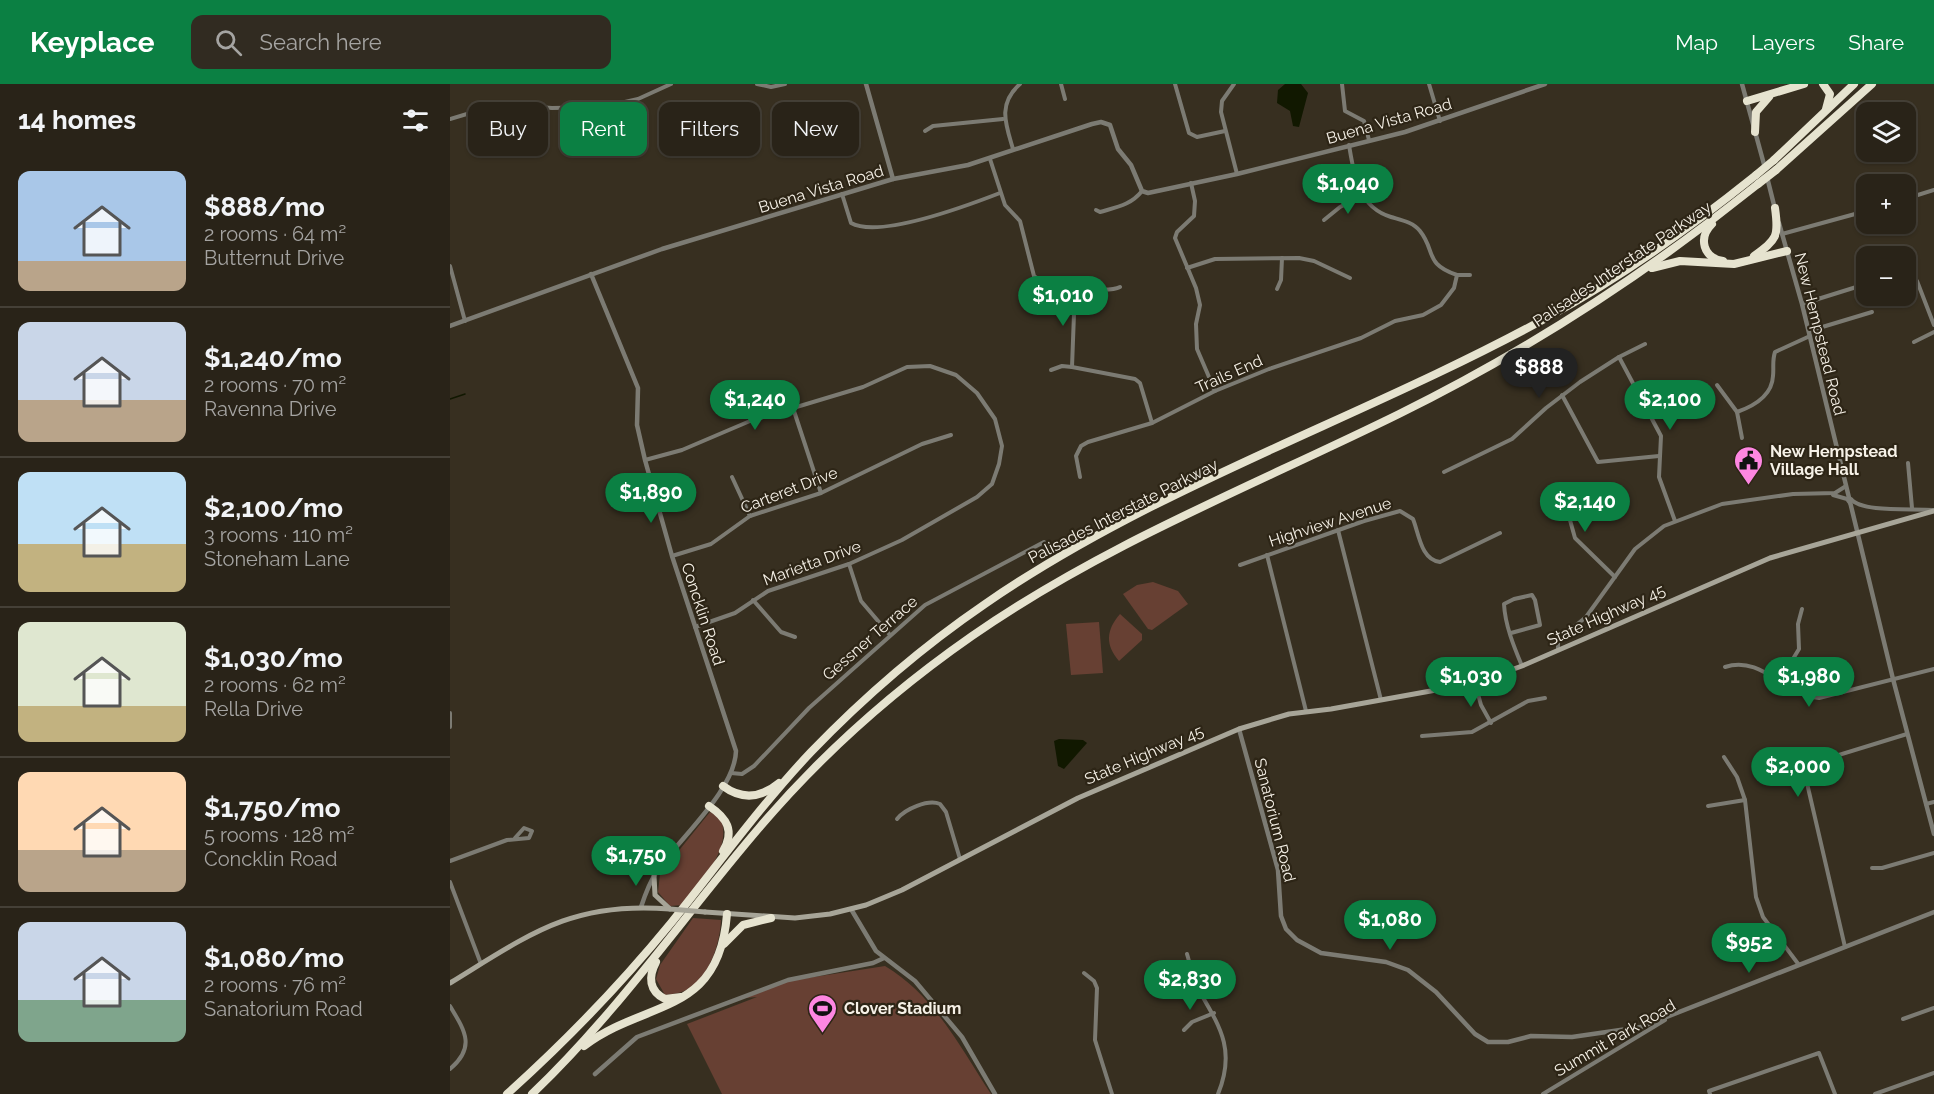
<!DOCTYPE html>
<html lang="en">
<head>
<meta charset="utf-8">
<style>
  :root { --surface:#292318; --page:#312b21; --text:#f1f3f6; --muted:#a5a4a2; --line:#454037; --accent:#0b8043 }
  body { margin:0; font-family:Raleway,sans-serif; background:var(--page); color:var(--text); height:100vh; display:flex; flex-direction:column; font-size:22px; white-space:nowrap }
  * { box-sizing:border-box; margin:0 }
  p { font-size:20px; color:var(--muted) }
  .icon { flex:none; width:33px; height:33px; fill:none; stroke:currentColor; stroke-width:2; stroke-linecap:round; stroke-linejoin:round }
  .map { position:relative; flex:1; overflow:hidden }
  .sheet { display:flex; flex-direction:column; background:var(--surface); width:450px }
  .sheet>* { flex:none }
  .banner { position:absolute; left:18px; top:18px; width:570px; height:54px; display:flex; gap:12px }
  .tools { position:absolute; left:1406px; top:18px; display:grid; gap:12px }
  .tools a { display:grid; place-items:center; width:60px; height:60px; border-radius:12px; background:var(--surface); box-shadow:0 2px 4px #0004,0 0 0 2px var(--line); font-size:30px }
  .price { position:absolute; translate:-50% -51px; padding:0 14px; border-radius:21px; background:var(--accent); color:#fff; font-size:20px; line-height:39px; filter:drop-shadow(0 2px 3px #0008) }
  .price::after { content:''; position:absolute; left:50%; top:36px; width:18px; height:14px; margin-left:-9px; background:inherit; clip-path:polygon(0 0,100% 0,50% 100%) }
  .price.on { background:#222; color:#fff }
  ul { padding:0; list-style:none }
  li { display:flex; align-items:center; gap:18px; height:150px; padding:0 18px }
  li+li { border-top:2px solid var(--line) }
  li span { display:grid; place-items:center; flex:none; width:168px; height:120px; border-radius:12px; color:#555 }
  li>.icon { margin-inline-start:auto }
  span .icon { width:72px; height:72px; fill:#fffc; stroke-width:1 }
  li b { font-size:26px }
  h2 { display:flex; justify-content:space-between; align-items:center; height:72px; padding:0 18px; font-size:26px }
  .chip { padding:0 21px; border-radius:12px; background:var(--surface); box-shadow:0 2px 4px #0004,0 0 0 2px var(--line); font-size:21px; line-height:54px }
  .chip.on { background:var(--accent); color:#fff }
  header { display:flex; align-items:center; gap:36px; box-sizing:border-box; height:84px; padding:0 30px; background:var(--accent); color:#fff }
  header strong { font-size:28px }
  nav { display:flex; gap:33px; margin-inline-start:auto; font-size:21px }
  .search { width:420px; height:54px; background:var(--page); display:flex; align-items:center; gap:15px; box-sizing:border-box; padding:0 21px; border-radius:12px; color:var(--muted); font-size:22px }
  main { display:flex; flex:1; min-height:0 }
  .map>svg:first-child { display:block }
  .green { fill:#674033 }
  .water { fill:#111800 }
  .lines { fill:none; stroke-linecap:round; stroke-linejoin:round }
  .stream { stroke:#111800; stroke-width:1.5 }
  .minor { stroke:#7c7b73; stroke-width:4 }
  .tertiary { stroke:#7c7b73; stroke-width:4.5 }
  .secondary { stroke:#a7a598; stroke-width:5 }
  .motorway { stroke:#e6e3cf; stroke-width:8 }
  .secondary-bridge { stroke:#a7a598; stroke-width:5 }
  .motorway-bridge { stroke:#e6e3cf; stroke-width:8 }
  .labels { text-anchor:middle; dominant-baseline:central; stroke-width:4.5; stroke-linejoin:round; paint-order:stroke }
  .street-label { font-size:16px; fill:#f6f1e7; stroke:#2d2516 }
  .poi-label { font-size:16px; font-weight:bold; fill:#f6f1e7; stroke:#2d2516; text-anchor:start }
</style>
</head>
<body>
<header>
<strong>Keyplace</strong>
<div class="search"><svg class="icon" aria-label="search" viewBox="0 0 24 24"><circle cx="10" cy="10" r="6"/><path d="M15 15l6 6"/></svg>Search here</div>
<nav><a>Map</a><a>Layers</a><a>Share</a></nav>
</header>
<main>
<section class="sheet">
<h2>14 homes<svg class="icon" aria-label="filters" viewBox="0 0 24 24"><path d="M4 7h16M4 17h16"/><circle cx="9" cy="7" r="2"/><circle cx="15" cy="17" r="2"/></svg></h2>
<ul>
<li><span style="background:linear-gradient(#a9c7e8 75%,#b9a48a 0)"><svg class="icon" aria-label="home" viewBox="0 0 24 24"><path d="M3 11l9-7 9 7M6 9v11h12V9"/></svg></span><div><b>$888/mo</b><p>2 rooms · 64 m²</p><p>Butternut Drive</p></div></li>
<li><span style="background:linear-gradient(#c9d6e8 65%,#b9a48a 0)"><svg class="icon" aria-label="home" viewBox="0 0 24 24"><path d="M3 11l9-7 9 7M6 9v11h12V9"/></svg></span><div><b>$1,240/mo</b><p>2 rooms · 70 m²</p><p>Ravenna Drive</p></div></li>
<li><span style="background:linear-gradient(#bfe0f5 60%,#c2b280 0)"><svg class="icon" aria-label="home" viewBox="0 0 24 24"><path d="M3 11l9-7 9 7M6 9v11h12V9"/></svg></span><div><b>$2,100/mo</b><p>3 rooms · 110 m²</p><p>Stoneham Lane</p></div></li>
<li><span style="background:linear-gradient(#dfe7d0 70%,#c2b280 0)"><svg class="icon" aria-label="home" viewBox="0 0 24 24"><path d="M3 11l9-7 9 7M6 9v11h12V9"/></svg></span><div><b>$1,030/mo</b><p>2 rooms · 62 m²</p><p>Rella Drive</p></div></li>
<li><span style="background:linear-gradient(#ffd9b3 65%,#b9a48a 0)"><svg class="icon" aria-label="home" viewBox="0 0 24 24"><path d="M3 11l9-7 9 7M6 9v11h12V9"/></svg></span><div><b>$1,750/mo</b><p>5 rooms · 128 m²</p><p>Concklin Road</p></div></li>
<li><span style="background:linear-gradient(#c9d6e8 65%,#7fa58c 0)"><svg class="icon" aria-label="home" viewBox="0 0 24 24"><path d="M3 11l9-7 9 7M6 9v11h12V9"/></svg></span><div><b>$1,080/mo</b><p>2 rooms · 76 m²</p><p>Sanatorium Road</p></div></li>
</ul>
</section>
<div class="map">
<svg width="1484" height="1010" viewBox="0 0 1484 1010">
  <rect width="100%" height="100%" fill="#372f20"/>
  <g class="green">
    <polygon points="703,498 728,507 738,520 702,546 698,545 673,510 687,501"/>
    <path d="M670 530 692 550V556L669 577C655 561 656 546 670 530Z"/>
    <polygon points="649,538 653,589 621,591 616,540"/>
    <path d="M260 728 270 732C284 765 251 795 233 821L220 822 208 808 210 790Z"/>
    <path d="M243 834 271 836C270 859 260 892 238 905 232 909 222 910 215 911L206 895 210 881Z"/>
    <path d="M435 882C484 911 510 963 541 1010H272L237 940 307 913 295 914 338 897Z"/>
  </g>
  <g class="water">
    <polygon points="835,0 851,0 858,9 849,43 843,42 840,27 827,19 828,6"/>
    <polygon points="609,655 633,656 637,659 614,685 608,682 604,657"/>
  </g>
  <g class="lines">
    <polyline class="stream" points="0,315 15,310"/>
    <g class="minor">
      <polyline points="307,0 321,3 335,0"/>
      <polyline points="611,0 615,15"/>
      <polyline points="725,0 739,49 747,53 775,47"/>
      <polyline points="784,0 772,17 771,28 787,90"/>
      <polyline points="892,0 895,27 914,37 919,56"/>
      <polyline points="979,0 990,37"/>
      <polyline points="0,35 50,20 102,24 153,23 188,15 221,0"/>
      <polyline points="475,47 483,42 553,35"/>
      <path d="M563 65C556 41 547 20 570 0"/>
      <path d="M540 75 555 121 570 137 584 192C596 201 657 210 670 203"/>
      <polyline points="741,99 745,117 744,132 727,148 725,154 746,204 750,221 746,240 747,265 765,307"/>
      <path d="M392 110 401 139C430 155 519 121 550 109"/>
      <polyline points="1455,115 1484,106"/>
      <path d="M646 126 650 128C667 123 681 121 692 107"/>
      <polyline points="874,136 890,123 912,112"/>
      <polyline points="1332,150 1416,127"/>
      <polyline points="0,182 15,237"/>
      <polyline points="737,184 765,175 849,174 864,177 900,194"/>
      <polyline points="1455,189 1467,197 1484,241"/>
      <polyline points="1007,191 1020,191"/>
      <polyline points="827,205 831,196 832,174"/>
      <polyline points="1352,220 1416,200"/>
      <polyline points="1359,247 1422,228"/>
      <polyline points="1464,258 1484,248"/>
      <polyline points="1169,273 1211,352 1209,393 1225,437"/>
      <polyline points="622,283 625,203"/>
      <polyline points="601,286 612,282 622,283 685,295 690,299 702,339"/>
      <polyline points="1267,301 1287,328 1292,354"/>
      <polyline points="1112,311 1148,378 1209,372"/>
      <polyline points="343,324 371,409"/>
      <path d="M1287 328C1304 322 1322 312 1323 292 1324 283 1322 277 1325 268L1360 252"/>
      <polyline points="195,376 232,366 300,337 413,303 457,283 480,282 506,291 527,309 545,335 552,362 549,380 542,400 527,413 452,456 399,480 318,507 285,529 245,543"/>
      <polyline points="1458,379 1462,424"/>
      <polyline points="994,388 1062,355 1096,324 1130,298 1169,273 1195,260"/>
      <polyline points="282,393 300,432"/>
      <path d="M630 393 626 372 631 362 638 358 702 339 765 307 819 285 911 254 945 237 973 231 991 221 1004 204 1007 191C974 180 986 167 970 147 963 138 951 136 941 133 908 123 904 91 899 61"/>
      <polyline points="1111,404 1125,454 1165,493"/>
      <polyline points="1383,411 1397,415 1400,419"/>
      <path d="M1401 415C1412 429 1464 424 1483 426"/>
      <polyline points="888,446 931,616"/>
      <polyline points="817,471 856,627"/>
      <polyline points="222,472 261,460 300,432 371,409 472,360 501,351"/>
      <polyline points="399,480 411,517 440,551"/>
      <path d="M790 481 914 437 950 427 963 435C969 450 971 476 990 478L1050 449"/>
      <polyline points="303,516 331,548 345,553"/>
      <path d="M1061 549 1090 541 1085 516 1082 511 1064 515 1054 520C1055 541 1064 563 1072 582"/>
      <polyline points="1108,566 1108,556 1136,533 1185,465 1214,442 1272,420 1343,410 1385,409 1396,402"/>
      <path d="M1275 583C1312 571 1334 611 1369 614L1484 585"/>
      <polyline points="1329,598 1349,565 1348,540 1352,525"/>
      <polyline points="1025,599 1031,621 1041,639"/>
      <polyline points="0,629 0,643"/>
      <polyline points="972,652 1022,648 1078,617 1095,614"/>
      <polyline points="1274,673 1287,693 1295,716 1306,813 1313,833 1349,881"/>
      <polyline points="281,689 292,690 304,682 359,624 475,521 594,458"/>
      <polyline points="1476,720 1484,718"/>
      <polyline points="1258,722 1295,716"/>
      <path d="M447 735C455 725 478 715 490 720L496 728 510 775"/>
      <polyline points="0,777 57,756 79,754 82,747 74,744 65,754"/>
      <polyline points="1422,784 1432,784 1484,769"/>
      <polyline points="0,798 31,880"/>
      <polyline points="1395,863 1353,682 1457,650"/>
      <path d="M737 870C741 883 743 898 751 910 772 946 785 968 768 1010"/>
      <polyline points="634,889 644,897 647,904 645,956 662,1010"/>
      <path d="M0 922C15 947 26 963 0 985"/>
      <polyline points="1453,935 1484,924"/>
      <polyline points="734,946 742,938 764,929"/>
      <polyline points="1093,1010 1215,936"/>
      <polyline points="1260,1010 1259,1007 1369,969 1385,1010"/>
      <polyline points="1425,1010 1484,989"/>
    </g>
    <g class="tertiary">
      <polyline points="416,0 443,95"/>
      <polyline points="1292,0 1315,84"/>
      <polyline points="1317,93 1325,125"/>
      <polyline points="1329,139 1352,220 1443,595 1484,750"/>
      <path d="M141 190 188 304 187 341 195 376 222 472 286 667C285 707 227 756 206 789 199 799 195 811 191 823"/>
      <polyline points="0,242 212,165 443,95 518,81 642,40 651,38 660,41 668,65 681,81 692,107 698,109 787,90 955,48 1095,0"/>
      <polyline points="789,645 828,786 831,832 836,845 847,856 871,869 936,878 958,886 986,908 1025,950 1038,958 1058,958 1081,952 1122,953 1191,943 1484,828"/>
      <polyline points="401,825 426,867 465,897 512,953 545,1010"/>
      <polyline points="145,990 187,953 338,896 423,879 434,874"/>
    </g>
    <g class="secondary">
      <polyline points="204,792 205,811 219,824"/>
      <polyline points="255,828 345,834 380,830 416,821 452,806 628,714 789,645 839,630 881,625 1025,599 1072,582 1320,474 1484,427"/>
      <path d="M0 899C80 850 122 817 220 825"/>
    </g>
    <g class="motorway">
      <polyline points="1373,0 1380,10 1376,25"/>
      <polyline points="1297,17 1354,0"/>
      <polyline points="1305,48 1306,28 1319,13"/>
      <polyline points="1324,76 1404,0"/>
      <polyline points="1326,86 1422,0"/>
      <path d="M1262 140C1248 154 1253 174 1273 177"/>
      <path d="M1304 172C1327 155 1329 153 1325 124"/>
      <polyline points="1202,184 1230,177 1284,180 1337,167"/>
      <path d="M273 702C292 716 311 714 329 699"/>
      <path d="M259 722C277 734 285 747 273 767"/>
      <polyline points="274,860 293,841 321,834"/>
      <path d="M206 878C198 893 199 907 215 915L231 913"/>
      <path d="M134 962C196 915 269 933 277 830"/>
      <path d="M57 1010C116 957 171 900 221 839 267 782 310 722 361 668 414 613 472 563 535 520 707 401 914 334 1098 233 1172 193 1240 144 1306 91"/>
      <path d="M82 1010C167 929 233 833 309 744 371 671 443 607 522 552 654 460 805 401 949 330 1077 267 1197 189 1308 100"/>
    </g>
    <polyline class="secondary-bridge" points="220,825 255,828"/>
    <g class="motorway-bridge">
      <polyline points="1306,91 1324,76"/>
      <polyline points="1308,100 1326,86"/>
    </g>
  </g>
  <defs>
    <symbol id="civic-pin" viewBox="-11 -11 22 30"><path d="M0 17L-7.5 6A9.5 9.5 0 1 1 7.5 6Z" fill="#fd86e1" stroke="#2d2516"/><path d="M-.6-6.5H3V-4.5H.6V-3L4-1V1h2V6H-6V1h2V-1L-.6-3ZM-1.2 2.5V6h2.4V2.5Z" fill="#111"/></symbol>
    <symbol id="stadium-pin" viewBox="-11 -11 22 30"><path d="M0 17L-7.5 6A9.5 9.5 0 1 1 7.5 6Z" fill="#fd86e1" stroke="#2d2516"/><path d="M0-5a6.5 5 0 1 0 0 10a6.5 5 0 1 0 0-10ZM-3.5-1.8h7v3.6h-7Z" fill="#111"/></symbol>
  </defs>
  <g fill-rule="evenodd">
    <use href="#civic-pin" x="1282" y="360" width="33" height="45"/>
    <use href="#stadium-pin" x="356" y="908" width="33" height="45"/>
  </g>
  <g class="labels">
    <g class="street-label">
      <text transform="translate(939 37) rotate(-16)">Buena Vista Road</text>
      <text transform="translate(371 105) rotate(-17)">Buena Vista Road</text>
      <text transform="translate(1172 180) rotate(-34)">Palisades Interstate Parkway</text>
      <text transform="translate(1370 250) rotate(76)">New Hempstead Road</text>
      <text transform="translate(779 290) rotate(-24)">Trails End</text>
      <text transform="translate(339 406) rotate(-21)">Carteret Drive</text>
      <text transform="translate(673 427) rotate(-27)">Palisades Interstate Parkway</text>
      <text transform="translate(880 438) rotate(-18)">Highview Avenue</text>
      <text transform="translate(362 479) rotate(-20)">Marietta Drive</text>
      <text transform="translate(253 530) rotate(72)">Concklin Road</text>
      <text transform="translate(1156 531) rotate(-24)">State Highway 45</text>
      <text transform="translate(420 554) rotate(-41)">Gessner Terrace</text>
      <text transform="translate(694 671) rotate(-23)">State Highway 45</text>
      <text transform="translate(825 736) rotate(76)">Sanatorium Road</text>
      <text transform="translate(1165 954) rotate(-30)">Summit Park Road</text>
    </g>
    <g class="poi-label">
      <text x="1320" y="367">New Hempstead<tspan x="1320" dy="18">Village Hall</tspan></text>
      <text x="394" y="924">Clover Stadium</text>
    </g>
  </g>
</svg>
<div class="tools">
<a><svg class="icon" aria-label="layers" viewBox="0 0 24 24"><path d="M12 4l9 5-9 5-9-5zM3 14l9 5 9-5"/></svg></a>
<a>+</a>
<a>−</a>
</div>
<b class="price" style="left:898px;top:131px">$1,040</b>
<b class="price" style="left:613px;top:243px">$1,010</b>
<b class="price on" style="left:1089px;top:315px">$888</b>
<b class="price" style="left:305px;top:347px">$1,240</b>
<b class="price" style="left:1220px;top:347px">$2,100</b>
<b class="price" style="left:201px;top:440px">$1,890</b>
<b class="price" style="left:1135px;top:449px">$2,140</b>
<b class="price" style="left:1021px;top:624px">$1,030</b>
<b class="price" style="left:1359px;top:624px">$1,980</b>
<b class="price" style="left:1348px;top:714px">$2,000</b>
<b class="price" style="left:186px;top:803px">$1,750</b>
<b class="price" style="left:940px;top:867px">$1,080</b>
<b class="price" style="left:1299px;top:890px">$952</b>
<b class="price" style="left:740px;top:927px">$2,830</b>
<div class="banner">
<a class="chip">Buy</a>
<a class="chip on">Rent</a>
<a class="chip">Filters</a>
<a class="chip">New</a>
</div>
</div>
</main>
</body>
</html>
